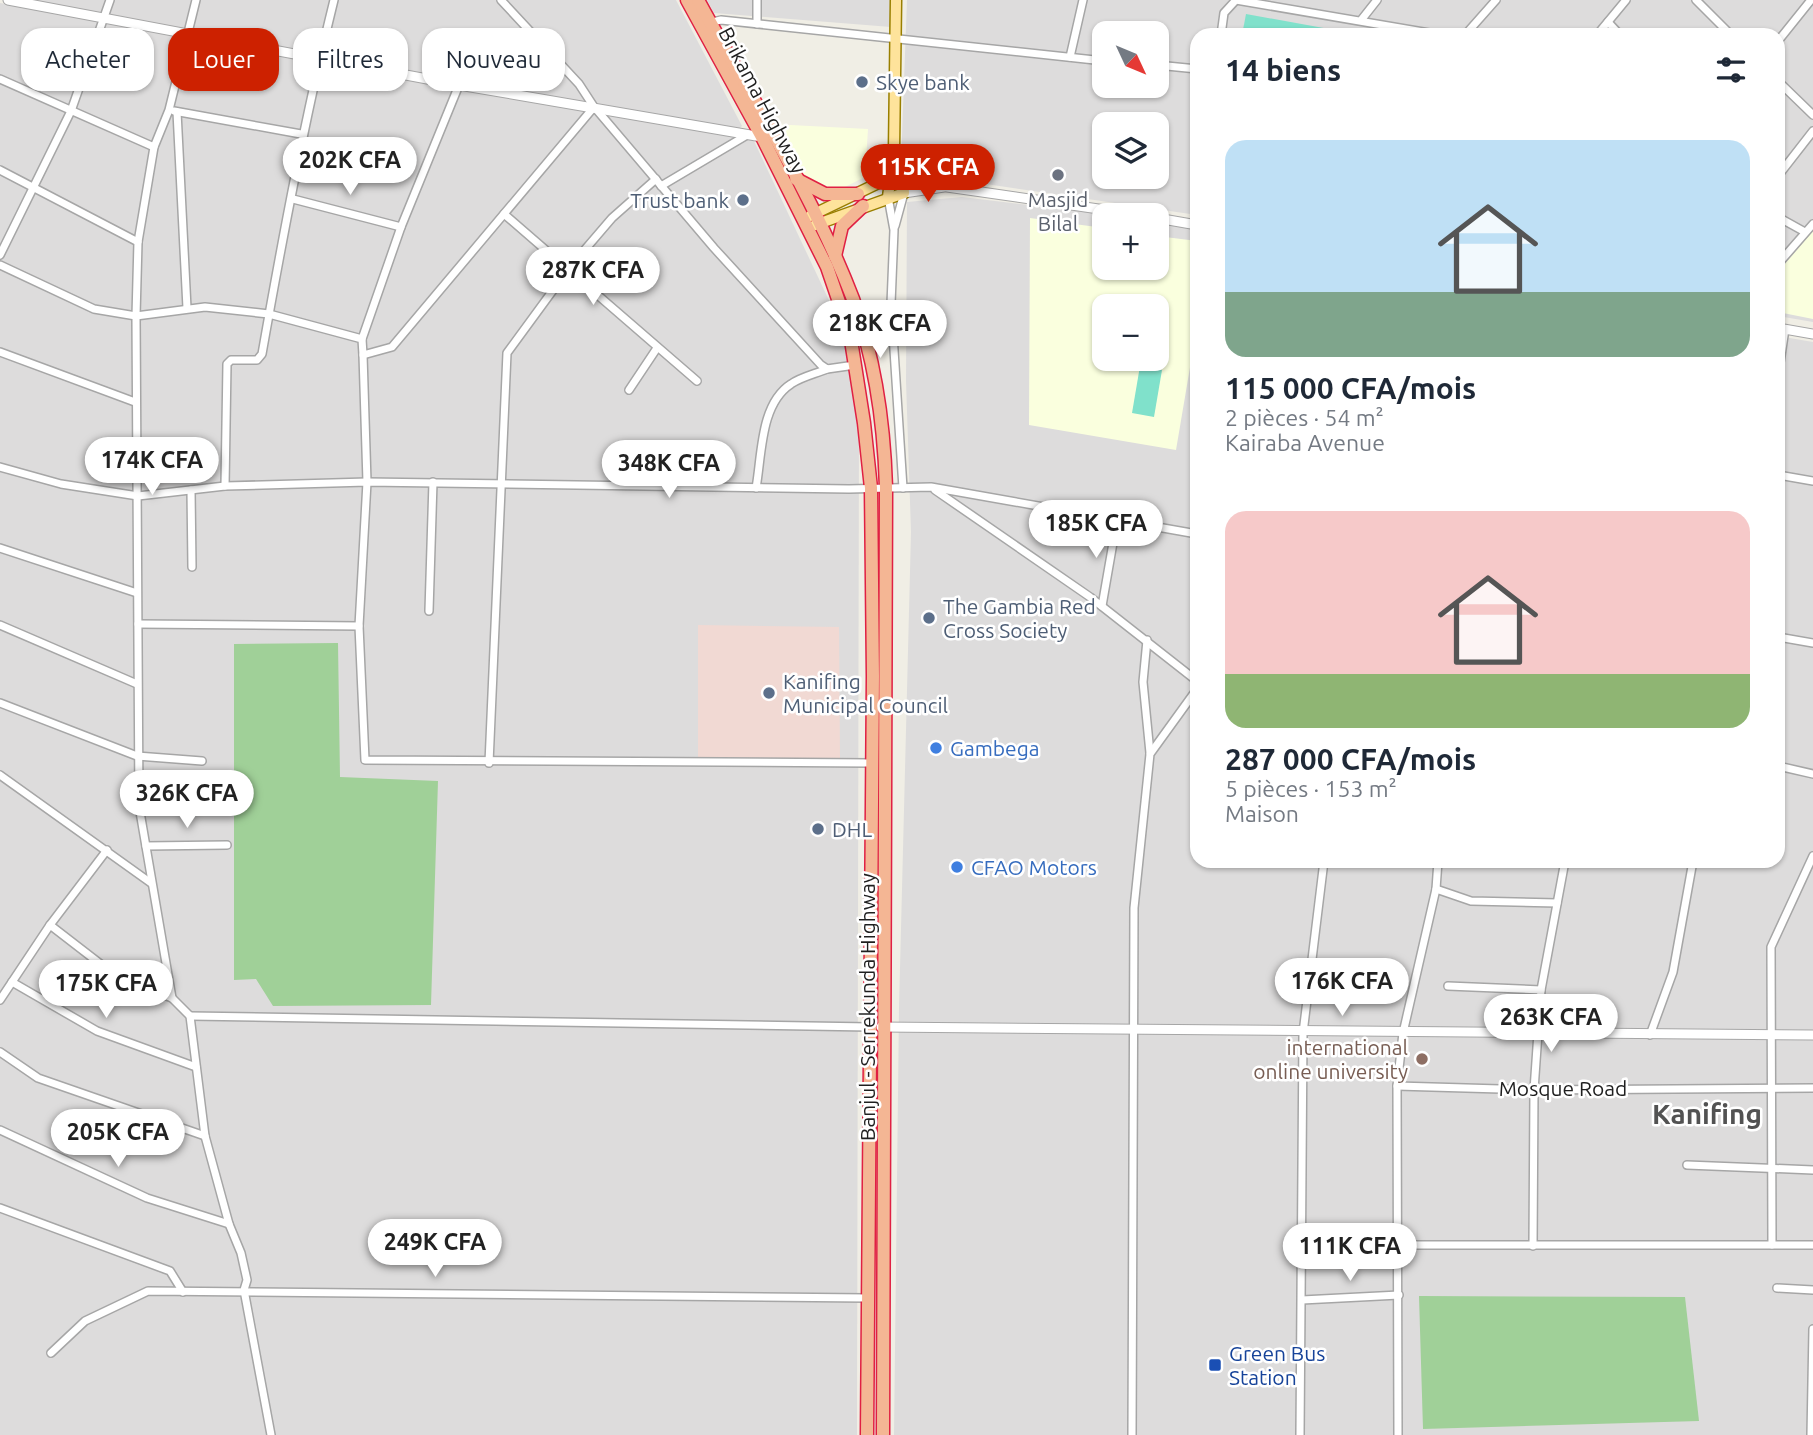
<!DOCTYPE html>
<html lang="fr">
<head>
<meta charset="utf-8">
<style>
  :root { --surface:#fff; --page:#f6f6f7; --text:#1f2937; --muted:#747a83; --accent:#cd2100 }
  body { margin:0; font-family:Ubuntu,sans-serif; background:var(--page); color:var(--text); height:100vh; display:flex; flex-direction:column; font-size:26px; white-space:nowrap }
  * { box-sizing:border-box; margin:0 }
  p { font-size:23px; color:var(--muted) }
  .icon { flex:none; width:38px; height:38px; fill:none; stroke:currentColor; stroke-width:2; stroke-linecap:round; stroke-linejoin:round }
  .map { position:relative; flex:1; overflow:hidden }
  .panel { position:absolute; left:1190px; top:28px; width:595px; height:840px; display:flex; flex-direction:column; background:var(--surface); border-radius:21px; box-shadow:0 2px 5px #0004 }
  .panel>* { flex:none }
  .hud { position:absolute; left:21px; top:28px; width:665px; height:63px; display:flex; gap:14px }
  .needle { width:46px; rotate:134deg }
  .controls { position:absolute; left:1092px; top:21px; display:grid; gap:14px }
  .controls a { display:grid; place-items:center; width:77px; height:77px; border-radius:14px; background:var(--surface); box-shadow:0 2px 5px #0004; font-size:35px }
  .price { position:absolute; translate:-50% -60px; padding:0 16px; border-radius:24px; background:#fff; color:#222; font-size:23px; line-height:46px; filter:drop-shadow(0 2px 4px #0008) }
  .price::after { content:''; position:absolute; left:50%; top:42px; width:21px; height:16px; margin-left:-10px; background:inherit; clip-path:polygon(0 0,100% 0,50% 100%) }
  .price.current { background:var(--accent); color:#fff }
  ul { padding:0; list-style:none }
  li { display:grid; align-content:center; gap:14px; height:371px; padding:0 35px }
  li span { display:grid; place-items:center; height:217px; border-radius:21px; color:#555 }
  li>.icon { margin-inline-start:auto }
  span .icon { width:126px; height:126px; fill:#fffc; stroke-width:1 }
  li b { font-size:30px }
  h2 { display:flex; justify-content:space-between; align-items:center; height:84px; padding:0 35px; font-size:30px }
  .chip { padding:0 24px; border-radius:21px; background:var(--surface); box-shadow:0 2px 5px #0004; font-size:24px; line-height:63px }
  .chip.current { background:var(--accent); color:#fff }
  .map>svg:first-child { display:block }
  .residential { fill:#dddcdc; fill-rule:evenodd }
  .commercial { fill:#f1d9d3 }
  .education { fill:#faffde; fill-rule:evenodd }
  .forest { fill:#a0d098 }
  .pitch { fill:#80e1cb }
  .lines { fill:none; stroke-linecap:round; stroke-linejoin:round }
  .minor-casing { stroke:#a6a6a6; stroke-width:10 }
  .tertiary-casing { stroke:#a6a6a6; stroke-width:11 }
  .primary-casing { stroke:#997f00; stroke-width:13 }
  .trunk-casing { stroke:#e02043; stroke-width:15 }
  .minor { stroke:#fff; stroke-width:7 }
  .tertiary { stroke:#fff; stroke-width:9 }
  .primary { stroke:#fee39b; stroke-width:10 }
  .trunk { stroke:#f4b694; stroke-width:12 }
  .service-dot { fill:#5c6f8a; stroke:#fff; stroke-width:2.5 }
  .worship-dot { fill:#6b7280; stroke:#fff; stroke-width:2.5 }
  .shop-dot { fill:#3f7fe0; stroke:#fff; stroke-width:2.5 }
  .education-dot { fill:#8d6e63; stroke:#fff; stroke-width:2.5 }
  .transit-dot { fill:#1a4fb4; stroke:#fff; stroke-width:2.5 }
  .labels { text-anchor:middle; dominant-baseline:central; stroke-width:5; stroke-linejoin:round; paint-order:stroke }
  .service-label { font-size:21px; fill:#4e5e75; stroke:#fff; text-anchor:start }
  .street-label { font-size:21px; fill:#1f1f1f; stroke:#fff }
  .worship-label { font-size:21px; fill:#5b616d; stroke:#fff }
  .shop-label { font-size:21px; fill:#366cbe; stroke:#fff; text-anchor:start }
  .education-label { font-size:21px; fill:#785e54; stroke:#fff; text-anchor:end }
  .transit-label { font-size:21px; fill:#164399; stroke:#fff; text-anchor:start }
  .district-label { font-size:28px; font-weight:bold; fill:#525252; stroke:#fff }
</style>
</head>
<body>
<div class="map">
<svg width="1813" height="1435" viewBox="0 0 1813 1435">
  <rect width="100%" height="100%" fill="#f0eee5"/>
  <g class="residential">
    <polygon points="20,0 676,0 742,126 736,131"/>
    <polygon points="707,0 890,0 891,27 714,13"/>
    <path d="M907 0H1813V322L1778 316V35H1197V215L952 179 901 163ZM1104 33H1157V86H1104ZM1104 124H1157V177H1104Z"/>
    <polygon points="0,3 753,139 843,330 859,424 857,1435 0,1435"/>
    <path d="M962 197 1112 215H1104V268H1157V222L1197 229V861H1778V336L1813 342V1435H894L899 1008 911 532 906 381 907 202ZM1104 306H1157V359H1104Z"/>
  </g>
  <polygon class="commercial" points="698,625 839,627 840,758 698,758"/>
  <g class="education">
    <polygon points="771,124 868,129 865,177 841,189 826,189 807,182"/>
    <path d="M1030 218 1104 228V268H1157V236L1197 241V326L1176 450 1029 425ZM1104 306H1157V359H1104Z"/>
    <polygon points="1813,231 1813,319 1778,312 1778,272"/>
  </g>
  <g class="forest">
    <polygon points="338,643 340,777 438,781 431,1005 273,1006 256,979 234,980 234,644"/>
    <polygon points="1419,1296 1685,1297 1699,1421 1423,1429"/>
  </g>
  <g class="pitch">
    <polygon points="1246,14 1362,35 1242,35"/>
    <polygon points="1140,366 1162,370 1154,417 1132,413"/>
  </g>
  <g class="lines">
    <defs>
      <g id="minor">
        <polyline points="1236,0 1441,35"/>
        <polyline points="1696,0 1731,35"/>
        <polyline points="1362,19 1377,0"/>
        <polyline points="1608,22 1620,35"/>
        <polyline points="708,23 721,20 1104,61"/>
        <polyline points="757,24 757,0"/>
        <polyline points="1221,35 1224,13 1236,0"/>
        <polyline points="1465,35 1496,0"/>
        <polyline points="1597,35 1626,0"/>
        <polyline points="1778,41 1811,0"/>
        <polyline points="1070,57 1083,0"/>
        <polyline points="1157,65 1197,69"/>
        <polyline points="0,79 154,147"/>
        <polyline points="1778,81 1813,115"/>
        <polyline points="596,109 714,248 821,365 827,369 855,365"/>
        <polyline points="174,111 301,134"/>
        <polyline points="177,112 187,308"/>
        <polyline points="0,170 138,242"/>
        <polyline points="1778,176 1813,131"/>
        <polyline points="661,186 747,135"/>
        <polyline points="888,197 894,230 891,304 903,488"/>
        <polyline points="293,199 401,227"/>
        <polyline points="504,214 697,381"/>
        <polyline points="1778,217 1805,232"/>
        <polyline points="895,226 904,193"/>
        <polyline points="0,255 71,111 110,0"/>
        <polyline points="1778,264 1813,224"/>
        <polyline points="0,265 94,309 136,316 205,307 269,314 362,339 363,355 392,347 594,107 579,84 501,0"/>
        <polyline points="362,339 401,227 459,85"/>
        <polyline points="0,352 135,402"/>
        <polyline points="363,355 367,482 359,626 365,760 871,763"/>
        <polyline points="1778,376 1785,329"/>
        <polyline points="629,390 657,348"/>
        <polyline points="0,467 61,484 138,496 225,486 367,482 849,489 931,487 1197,534"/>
        <polyline points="1778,475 1813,481"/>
        <path d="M225 486 227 364 231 360H257L262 354C283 235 305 117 334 0"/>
        <path d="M756 488C762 455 760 404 791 384 801 377 815 374 827 369"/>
        <polyline points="191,490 192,567"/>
        <polyline points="935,490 1090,597 1197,681"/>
        <polyline points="0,548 137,593"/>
        <polyline points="1102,606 1117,520"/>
        <polyline points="429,611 433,482"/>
        <polyline points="138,624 359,626"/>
        <polyline points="0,625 137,684"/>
        <polyline points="1778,637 1813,643"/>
        <polyline points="1147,640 1143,682 1150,753"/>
        <polyline points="0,703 137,756 202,761"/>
        <polyline points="489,763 507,353 570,267 612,218 656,179"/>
        <polyline points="1778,766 1813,774"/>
        <polyline points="0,775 151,883"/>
        <polyline points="146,846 227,845"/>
        <polyline points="1436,889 1471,901 1557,903"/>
        <polyline points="50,925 116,976 172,998 190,1016 205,1136 229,1224 241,1253 247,1280 244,1290 271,1435"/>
        <polyline points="12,982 97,1031 196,1067"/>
        <polyline points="1448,986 1541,990"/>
        <polyline points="172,998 139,806 136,316 138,242 154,147 169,110 196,0"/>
        <polyline points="0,1000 50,925 107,850"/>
        <polyline points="190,1016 870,1027"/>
        <polyline points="1650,1035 1673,972 1693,861"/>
        <polyline points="0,1052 38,1078 205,1136"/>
        <polyline points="1397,1086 1534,1090 1813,1088"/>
        <polyline points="0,1130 147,1198 229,1224"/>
        <polyline points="1687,1165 1813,1170"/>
        <polyline points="0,1208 170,1271 183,1292"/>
        <polyline points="1400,1245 1813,1245"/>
        <polyline points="1772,1245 1771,947 1813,856"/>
        <polyline points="1533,1246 1534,1090 1541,990 1565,861"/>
        <polyline points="1777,1288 1813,1290"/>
        <polyline points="1302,1300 1399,1295"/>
        <polyline points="51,1353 85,1321 148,1291 867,1298"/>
        <polyline points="1132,1435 1134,908 1150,754 1197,689"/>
        <polyline points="1300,1435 1303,1033 1324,861"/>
        <polyline points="1398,1435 1397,1086 1403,1033 1436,889 1438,861"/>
        <polyline points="1811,1435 1813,1329"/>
      </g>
      <g id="tertiary">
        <polyline points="8,0 459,85 762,137"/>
        <polyline points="903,174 947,187 1140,215"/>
        <polyline points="904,193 944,187"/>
        <polyline points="1157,218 1197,225"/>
        <polyline points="1778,328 1813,334"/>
        <polyline points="881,1027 1813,1035"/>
      </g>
      <g id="primary">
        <polyline points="888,197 894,150 896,0"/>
        <polyline points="810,216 893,176"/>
        <polyline points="815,225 904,193 903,174 894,152"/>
      </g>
      <g id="trunk">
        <polyline points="687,0 762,137 827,267 850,334 864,423 871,488 873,676 867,1435"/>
        <path d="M698 0C751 98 813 194 853 299 875 358 884 423 886 487L883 1435"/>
        <polyline points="796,179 825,194 858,194"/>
        <polyline points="835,256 842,226 863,206"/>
      </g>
    </defs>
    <use href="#minor" class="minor-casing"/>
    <use href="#tertiary" class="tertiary-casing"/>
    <use href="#primary" class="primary-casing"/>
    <use href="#trunk" class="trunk-casing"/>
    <use href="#minor" class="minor"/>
    <use href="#tertiary" class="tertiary"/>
    <use href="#primary" class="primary"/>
    <use href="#trunk" class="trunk"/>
  </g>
  <g class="service-dot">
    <circle cx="862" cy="82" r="7"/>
    <circle cx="743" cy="200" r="7"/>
    <circle cx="929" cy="618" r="7"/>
    <circle cx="769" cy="693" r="7"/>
    <circle cx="818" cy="829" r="7"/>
  </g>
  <circle class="worship-dot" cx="1058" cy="175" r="7"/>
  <g class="shop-dot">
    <circle cx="936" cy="748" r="7"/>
    <circle cx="957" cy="867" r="7"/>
  </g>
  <circle class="education-dot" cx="1422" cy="1059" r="7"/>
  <rect class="transit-dot" x="1208" y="1358" width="14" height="14" rx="3.5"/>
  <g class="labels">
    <g class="service-label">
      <text x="876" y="82">Skye bank</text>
      <text x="729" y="200" text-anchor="end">Trust bank</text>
      <text x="943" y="606">The Gambia Red<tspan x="943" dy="24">Cross Society</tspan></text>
      <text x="783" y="681">Kanifing<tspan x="783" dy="24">Municipal Council</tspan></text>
      <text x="832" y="829">DHL</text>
    </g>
    <g class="street-label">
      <text transform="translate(763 100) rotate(62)">Brikama Highway</text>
      <text transform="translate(867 1007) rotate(-90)">Banjul - Serrekunda Highway</text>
      <text x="1563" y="1088">Mosque Road</text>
    </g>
    <g class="worship-label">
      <text x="1058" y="199">Masjid<tspan x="1058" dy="24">Bilal</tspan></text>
    </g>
    <g class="shop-label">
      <text x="950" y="748">Gambega</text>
      <text x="971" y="867">CFAO Motors</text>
    </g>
    <g class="education-label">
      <text x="1408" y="1047">international<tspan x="1408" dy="24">online university</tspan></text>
    </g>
    <g class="transit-label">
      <text x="1229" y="1353">Green Bus<tspan x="1229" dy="24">Station</tspan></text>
    </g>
    <g class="district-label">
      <text x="1707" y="1113">Kanifing</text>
    </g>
  </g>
</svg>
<div class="controls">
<a><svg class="needle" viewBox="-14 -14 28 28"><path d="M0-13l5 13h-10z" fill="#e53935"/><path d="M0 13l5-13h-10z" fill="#747a83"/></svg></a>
<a><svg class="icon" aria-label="layers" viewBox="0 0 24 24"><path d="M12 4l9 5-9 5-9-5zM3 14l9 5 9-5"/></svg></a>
<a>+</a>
<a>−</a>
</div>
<b class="price" style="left:350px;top:197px">202K CFA</b>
<b class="price current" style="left:928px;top:204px">115K CFA</b>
<b class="price" style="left:593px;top:307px">287K CFA</b>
<b class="price" style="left:880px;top:360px">218K CFA</b>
<b class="price" style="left:152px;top:497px">174K CFA</b>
<b class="price" style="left:669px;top:500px">348K CFA</b>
<b class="price" style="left:1096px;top:560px">185K CFA</b>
<b class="price" style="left:187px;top:830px">326K CFA</b>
<b class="price" style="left:1342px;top:1018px">176K CFA</b>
<b class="price" style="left:106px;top:1020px">175K CFA</b>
<b class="price" style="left:1551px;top:1054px">263K CFA</b>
<b class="price" style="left:118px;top:1169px">205K CFA</b>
<b class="price" style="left:435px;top:1279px">249K CFA</b>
<b class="price" style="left:1350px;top:1283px">111K CFA</b>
<div class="hud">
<a class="chip">Acheter</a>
<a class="chip current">Louer</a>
<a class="chip">Filtres</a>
<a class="chip">Nouveau</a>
</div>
<section class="panel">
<h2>14 biens<svg class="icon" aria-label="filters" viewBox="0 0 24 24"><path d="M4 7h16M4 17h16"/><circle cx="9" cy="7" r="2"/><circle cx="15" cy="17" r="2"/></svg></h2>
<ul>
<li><span style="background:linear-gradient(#bfe0f5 70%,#7fa58c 0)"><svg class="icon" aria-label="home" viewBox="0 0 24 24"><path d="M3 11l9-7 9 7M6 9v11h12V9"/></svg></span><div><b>115 000 CFA/mois</b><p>2 pièces · 54 m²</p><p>Kairaba Avenue</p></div></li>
<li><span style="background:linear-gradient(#f6c9c9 75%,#8fb573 0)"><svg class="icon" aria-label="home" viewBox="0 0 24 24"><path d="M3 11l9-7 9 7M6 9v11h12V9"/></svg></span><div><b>287 000 CFA/mois</b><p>5 pièces · 153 m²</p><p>Maison</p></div></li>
</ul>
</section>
</div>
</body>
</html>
